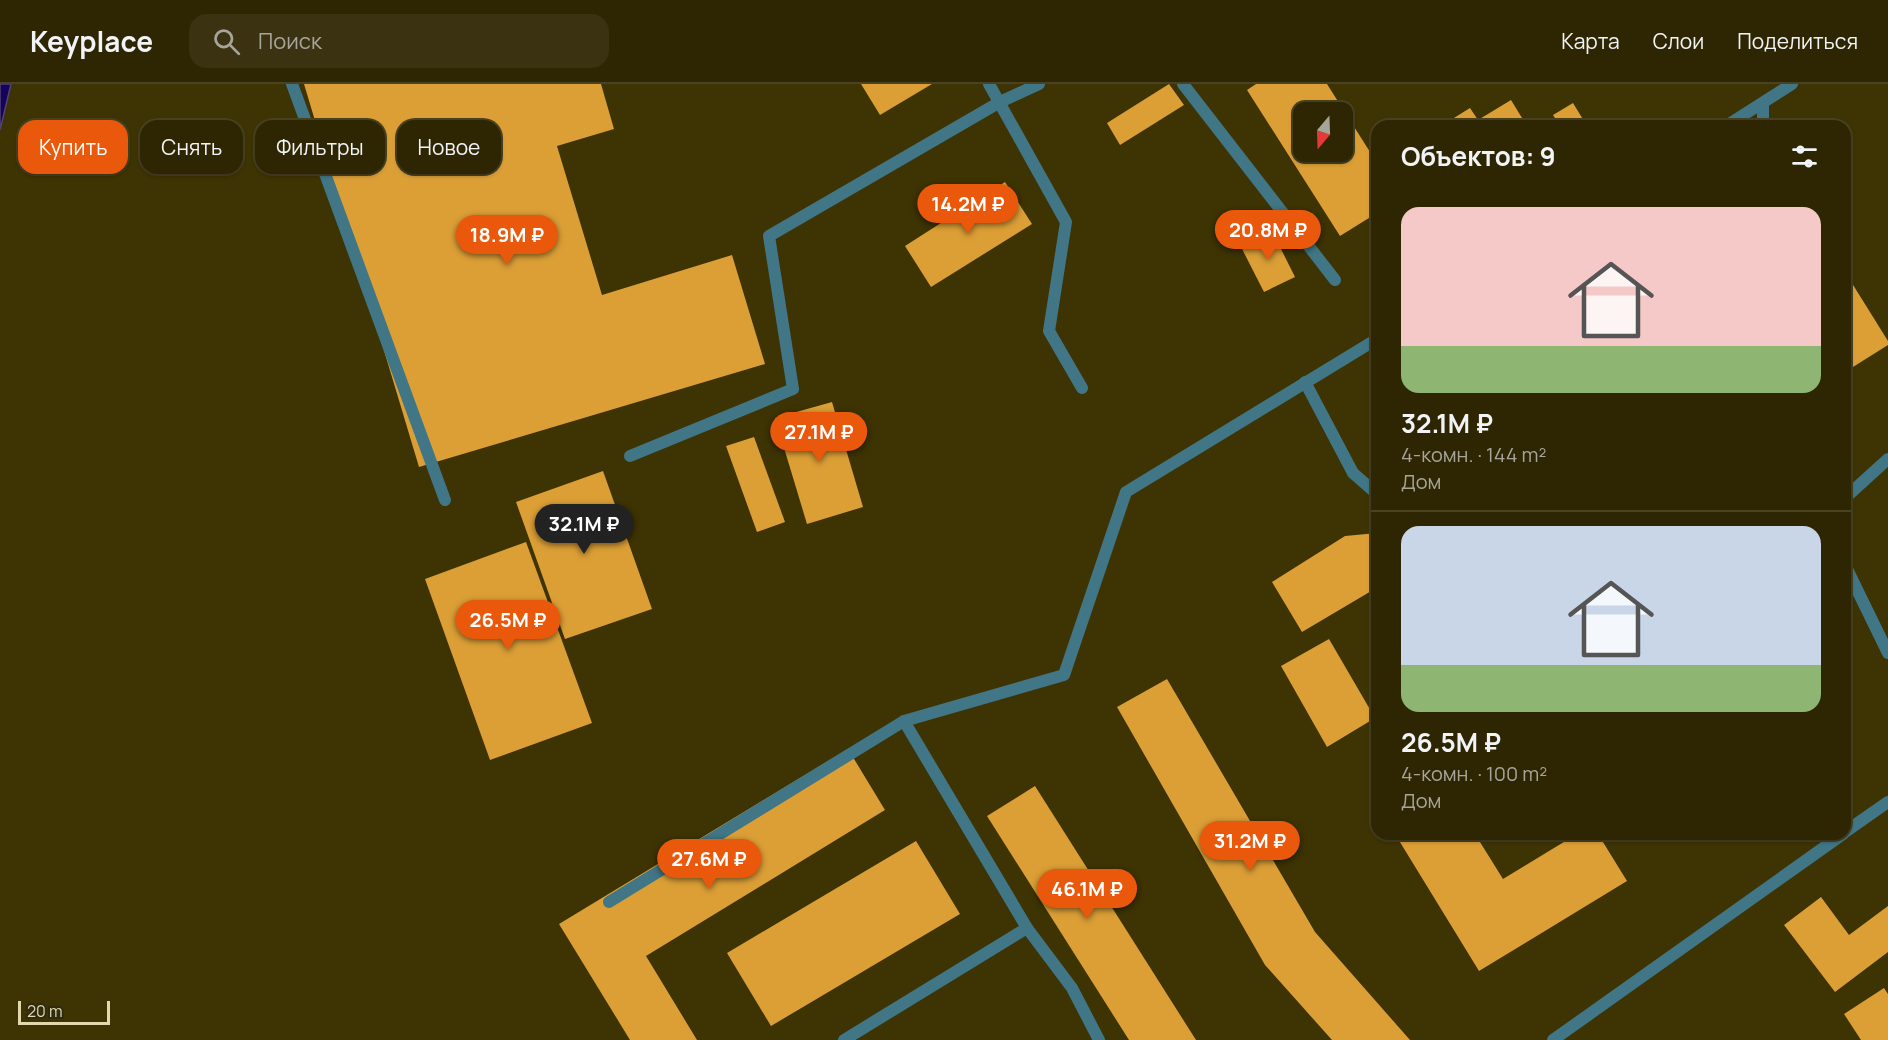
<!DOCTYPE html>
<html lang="ru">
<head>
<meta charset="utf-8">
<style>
  :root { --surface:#2e2602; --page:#3a3211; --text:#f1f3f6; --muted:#a7a599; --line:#494324; --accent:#ea580c }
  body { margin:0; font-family:Manrope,sans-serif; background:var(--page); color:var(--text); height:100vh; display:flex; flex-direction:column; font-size:22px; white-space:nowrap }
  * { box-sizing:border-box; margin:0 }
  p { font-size:20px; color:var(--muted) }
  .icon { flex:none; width:33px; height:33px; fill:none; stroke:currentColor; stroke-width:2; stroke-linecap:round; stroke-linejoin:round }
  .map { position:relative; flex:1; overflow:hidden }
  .details { position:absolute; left:1371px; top:36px; width:480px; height:720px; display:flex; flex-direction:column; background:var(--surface); border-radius:18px; box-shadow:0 2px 4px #0004,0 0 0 2px var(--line) }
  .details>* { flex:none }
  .top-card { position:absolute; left:18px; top:36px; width:570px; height:54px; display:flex; gap:12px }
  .needle { width:39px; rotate:199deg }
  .controls { position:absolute; left:1293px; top:18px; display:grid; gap:12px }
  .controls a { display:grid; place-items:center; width:60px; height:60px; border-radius:12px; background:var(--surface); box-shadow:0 2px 4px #0004,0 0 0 2px var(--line); font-size:30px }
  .scale { position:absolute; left:18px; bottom:15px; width:92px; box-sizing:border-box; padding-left:6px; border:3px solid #e1d8b0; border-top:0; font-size:16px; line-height:21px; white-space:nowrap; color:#e1d8b0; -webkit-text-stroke:4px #302a0f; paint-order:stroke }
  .price { position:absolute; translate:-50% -51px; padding:0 14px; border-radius:21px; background:var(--accent); color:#fff; font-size:20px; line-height:39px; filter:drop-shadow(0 2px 3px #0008) }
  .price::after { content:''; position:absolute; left:50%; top:36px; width:18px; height:14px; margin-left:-9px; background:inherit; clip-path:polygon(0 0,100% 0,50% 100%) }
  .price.on { background:#222; color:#fff }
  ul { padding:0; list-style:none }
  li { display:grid; align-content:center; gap:12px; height:318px; padding:0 30px }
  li+li { border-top:2px solid var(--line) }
  li span { display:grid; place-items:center; height:186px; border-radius:18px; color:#555 }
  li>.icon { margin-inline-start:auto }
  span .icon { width:108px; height:108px; fill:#fffc; stroke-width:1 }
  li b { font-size:26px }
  h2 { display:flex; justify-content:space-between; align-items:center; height:72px; padding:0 30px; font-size:26px }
  .chip { padding:0 21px; border-radius:18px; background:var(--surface); box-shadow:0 2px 4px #0004,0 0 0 2px var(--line); font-size:21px; line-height:54px }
  .chip.on { background:var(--accent); color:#fff }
  header { display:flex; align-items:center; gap:36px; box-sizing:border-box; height:84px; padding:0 30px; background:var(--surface); border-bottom:2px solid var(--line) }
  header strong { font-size:28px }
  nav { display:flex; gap:33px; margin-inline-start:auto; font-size:21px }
  .search { width:420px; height:54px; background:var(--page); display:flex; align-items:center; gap:15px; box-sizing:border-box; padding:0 21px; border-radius:18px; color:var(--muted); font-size:22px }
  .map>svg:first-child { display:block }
  .water { fill:#15025a; stroke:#524274; stroke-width:1.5 }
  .building { fill:#dc9f36; fill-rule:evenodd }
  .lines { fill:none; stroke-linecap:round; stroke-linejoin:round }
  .service { stroke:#407685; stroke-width:12 }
</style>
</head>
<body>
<header>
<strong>Keyplace</strong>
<div class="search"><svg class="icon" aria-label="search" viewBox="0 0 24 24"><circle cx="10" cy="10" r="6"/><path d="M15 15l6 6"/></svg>Поиск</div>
<nav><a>Карта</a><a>Слои</a><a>Поделиться</a></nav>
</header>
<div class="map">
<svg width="1888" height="956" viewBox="0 0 1888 956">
  <rect width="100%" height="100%" fill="#3d3303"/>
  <polygon class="water" points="0,0 11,0 0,46"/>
  <g class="building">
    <polygon points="304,0 601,0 614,45 557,62 602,211 732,171 765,280 419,383"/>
    <polygon points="861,0 932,0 880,31"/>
    <polygon points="1169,0 1184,21 1120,61 1107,39"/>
    <path d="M1256 0H1327L1377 79V129L1340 152 1247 6ZM1304 28H1342V68H1304Z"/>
    <polygon points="1511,16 1527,42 1441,42 1470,24 1478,36"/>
    <polygon points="1573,19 1587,42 1560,42 1553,31"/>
    <polygon points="1005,98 1032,140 931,203 905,162"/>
    <polygon points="1271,145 1295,193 1264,208 1240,161"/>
    <polygon points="1845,188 1888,257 1888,261 1845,288"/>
    <polygon points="832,318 863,423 807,440 775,334"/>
    <polygon points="754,353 785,438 757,448 726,362"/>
    <polygon points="603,387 652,525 565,555 516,418"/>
    <polygon points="1377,449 1377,513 1373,506 1302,548 1272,498 1345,452"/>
    <polygon points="526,458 592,639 490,676 425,495"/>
    <polygon points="1329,555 1375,634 1327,663 1281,582"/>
    <polygon points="1167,595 1315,848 1410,956 1332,956 1265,881 1117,623"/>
    <polygon points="848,665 885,726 646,872 697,956 630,956 559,840"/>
    <polygon points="1035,702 1196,956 1129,956 987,732"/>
    <polygon points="1395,750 1475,750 1503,795 1577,750 1598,750 1627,797 1479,887"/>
    <polygon points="916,757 960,830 771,942 727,869"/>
    <polygon points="1821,813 1849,851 1888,822 1888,868 1835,908 1784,841"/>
    <polygon points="1884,904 1888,910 1888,956 1861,956 1844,930"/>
  </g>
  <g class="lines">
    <g class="service">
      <polyline points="292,0 445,416"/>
      <polyline points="989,0 1066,138 1049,247 1082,304"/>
      <polyline points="1183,0 1335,196"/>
      <polyline points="1763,20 1763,42"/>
      <polyline points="1726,42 1792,0"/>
      <polyline points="1305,298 1353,389 1377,410"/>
      <polyline points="630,372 793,305 769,152 1000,18 1039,0"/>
      <polyline points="1845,414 1888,375"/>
      <polyline points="1845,481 1888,569"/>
      <polyline points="904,637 1027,844 1072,904 1099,956"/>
      <polyline points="1845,748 1888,718"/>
      <polyline points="609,818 904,637 1064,591 1126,408 1377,255"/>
      <polyline points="844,956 1027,844"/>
      <polyline points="1553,956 1843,750"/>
    </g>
  </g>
</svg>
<div class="controls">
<a><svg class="needle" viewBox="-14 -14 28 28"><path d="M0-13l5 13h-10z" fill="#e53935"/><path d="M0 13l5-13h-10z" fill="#a7a599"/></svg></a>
</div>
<div class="scale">20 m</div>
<b class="price" style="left:968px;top:151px">14.2M ₽</b>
<b class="price" style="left:1268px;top:177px">20.8M ₽</b>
<b class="price" style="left:507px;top:182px">18.9M ₽</b>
<b class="price" style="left:819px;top:379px">27.1M ₽</b>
<b class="price on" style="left:584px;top:471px">32.1M ₽</b>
<b class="price" style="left:508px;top:567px">26.5M ₽</b>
<b class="price" style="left:1250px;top:788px">31.2M ₽</b>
<b class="price" style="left:709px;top:806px">27.6M ₽</b>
<b class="price" style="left:1087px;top:836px">46.1M ₽</b>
<div class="top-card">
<a class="chip on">Купить</a>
<a class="chip">Снять</a>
<a class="chip">Фильтры</a>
<a class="chip">Новое</a>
</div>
<section class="details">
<h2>Объектов: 9<svg class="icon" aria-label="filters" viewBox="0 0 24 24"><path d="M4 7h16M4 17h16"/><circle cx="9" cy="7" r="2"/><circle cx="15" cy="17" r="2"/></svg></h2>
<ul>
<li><span style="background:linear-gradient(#f6c9c9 75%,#8fb573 0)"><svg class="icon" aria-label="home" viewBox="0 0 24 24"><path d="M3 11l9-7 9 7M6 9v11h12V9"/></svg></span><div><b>32.1M ₽</b><p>4-комн. · 144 m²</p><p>Дом</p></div></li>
<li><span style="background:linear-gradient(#c9d6e8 75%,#8fb573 0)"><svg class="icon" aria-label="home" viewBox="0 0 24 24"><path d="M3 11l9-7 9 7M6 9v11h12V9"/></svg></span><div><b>26.5M ₽</b><p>4-комн. · 100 m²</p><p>Дом</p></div></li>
</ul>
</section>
</div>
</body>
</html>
